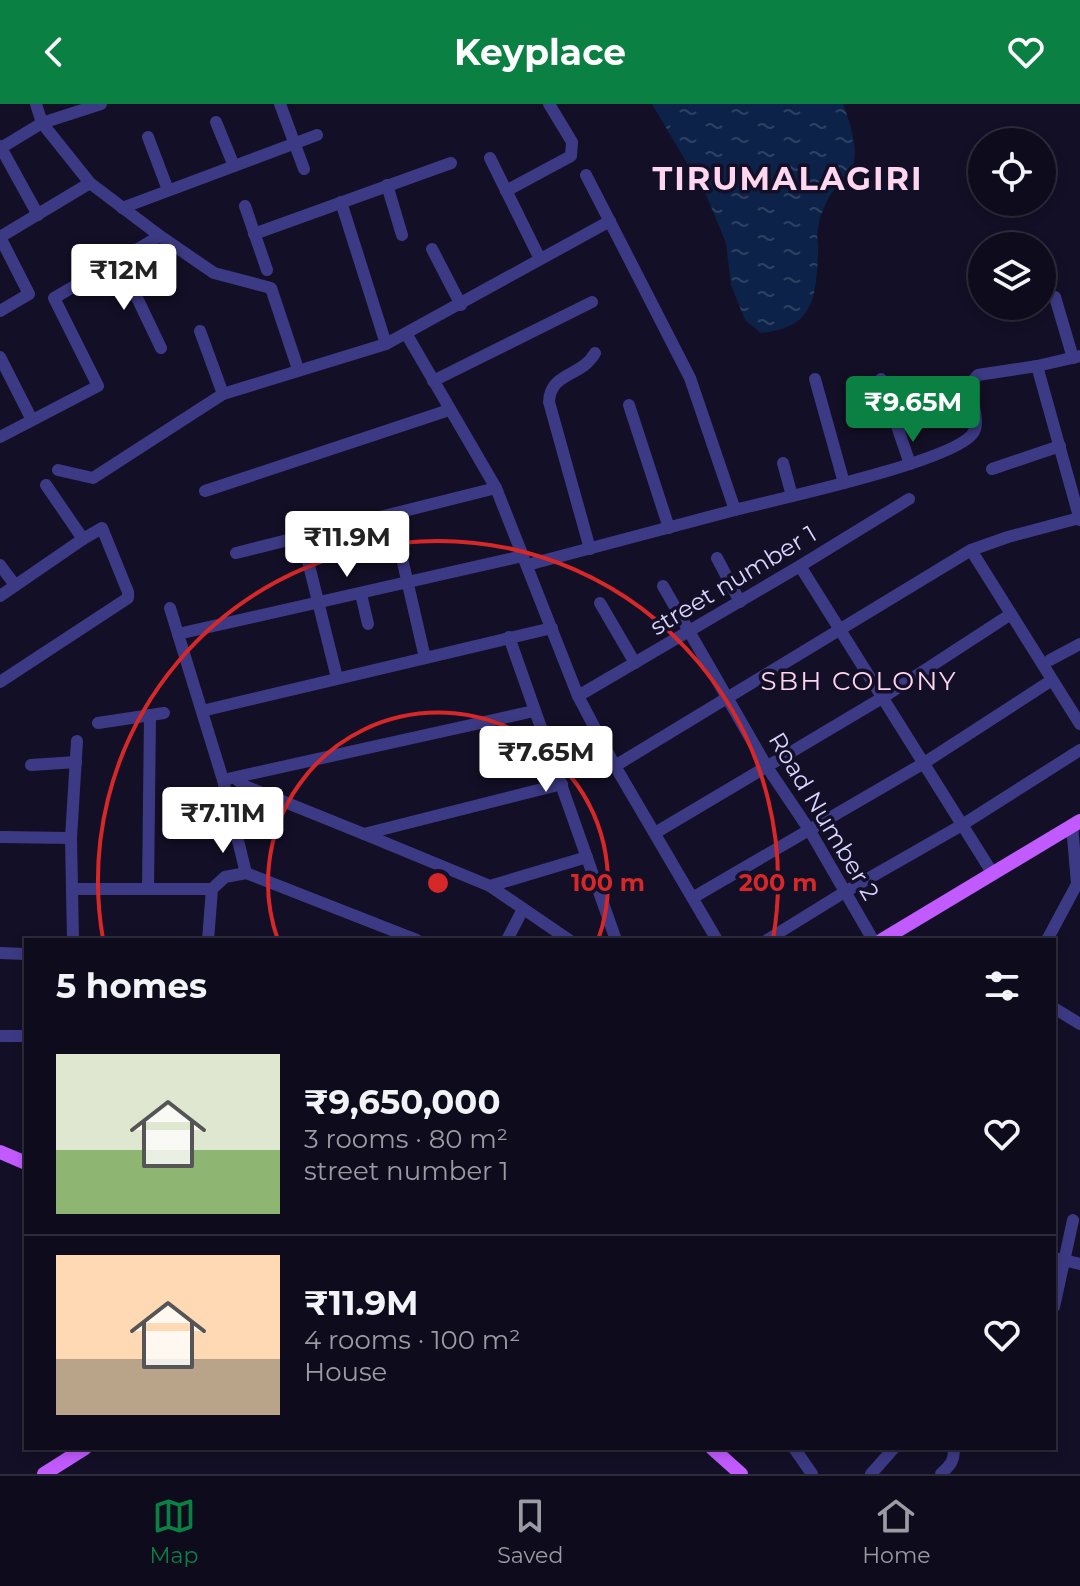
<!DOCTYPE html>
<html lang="en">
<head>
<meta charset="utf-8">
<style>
  :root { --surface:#0e0b1c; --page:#1c1929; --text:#f1f3f6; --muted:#9b9ba3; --line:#2e2b3b; --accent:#0b8043 }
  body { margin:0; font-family:Montserrat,sans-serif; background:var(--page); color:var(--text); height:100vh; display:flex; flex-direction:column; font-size:30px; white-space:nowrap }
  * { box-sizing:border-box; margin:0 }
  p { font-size:26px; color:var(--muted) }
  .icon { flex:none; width:44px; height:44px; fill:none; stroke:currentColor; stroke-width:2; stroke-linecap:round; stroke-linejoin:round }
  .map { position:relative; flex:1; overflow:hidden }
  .details { position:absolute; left:24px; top:834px; width:1032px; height:512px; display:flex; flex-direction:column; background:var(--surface); border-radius:0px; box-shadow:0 4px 12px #0003,0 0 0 2px var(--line) }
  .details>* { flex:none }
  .buttons { position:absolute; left:968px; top:24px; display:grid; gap:16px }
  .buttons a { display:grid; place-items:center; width:88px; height:88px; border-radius:50%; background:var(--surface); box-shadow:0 4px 12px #0003,0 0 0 2px var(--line); font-size:40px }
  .price { position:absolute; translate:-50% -68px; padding:0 18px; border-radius:8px; background:#fff; color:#222; font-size:26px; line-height:52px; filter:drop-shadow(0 2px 4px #0008) }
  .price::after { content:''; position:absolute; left:50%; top:48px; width:24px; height:18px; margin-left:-12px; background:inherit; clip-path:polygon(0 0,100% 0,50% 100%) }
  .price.current { background:var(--accent); color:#fff }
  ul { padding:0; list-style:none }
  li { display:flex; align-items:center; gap:24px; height:200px; padding:0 32px }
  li+li { border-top:2px solid var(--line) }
  li span { display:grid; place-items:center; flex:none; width:224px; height:160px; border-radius:0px; color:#555 }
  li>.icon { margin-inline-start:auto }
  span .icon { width:96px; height:96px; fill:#fffc; stroke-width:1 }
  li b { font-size:34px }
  h2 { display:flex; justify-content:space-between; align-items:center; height:96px; padding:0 32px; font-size:34px }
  header { display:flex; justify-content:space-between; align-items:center; height:104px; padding:0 32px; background:var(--accent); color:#fff; font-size:36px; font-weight:700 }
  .menu { display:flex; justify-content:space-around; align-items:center; height:112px; border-top:2px solid var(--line); background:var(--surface); font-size:22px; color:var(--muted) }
  .menu a { display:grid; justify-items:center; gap:4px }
  .menu .current { color:var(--accent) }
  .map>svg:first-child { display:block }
  .water { fill:url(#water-ripples) }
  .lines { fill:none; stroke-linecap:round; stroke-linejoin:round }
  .minor { stroke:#3d3a85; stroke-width:12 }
  .major { stroke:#c25bff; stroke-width:14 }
  .ring { fill:none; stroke:#d62828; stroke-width:4 }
  .labels { text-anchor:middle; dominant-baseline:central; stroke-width:7; stroke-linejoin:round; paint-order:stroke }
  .street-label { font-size:24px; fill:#d9d4ff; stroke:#130f26 }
  .neighbourhood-label { font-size:26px; letter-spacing:2px; fill:#ffd6f0; stroke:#130f26 }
  .district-label { font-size:32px; font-weight:bold; letter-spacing:2px; fill:#ffd6f0; stroke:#130f26 }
  .centre { fill:#d62828; stroke:#130f26; stroke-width:4 }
  .ring-label { font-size:24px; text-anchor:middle; font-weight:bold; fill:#d62828; stroke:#130f26; stroke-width:7; stroke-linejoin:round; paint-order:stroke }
</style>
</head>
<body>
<header><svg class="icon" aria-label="back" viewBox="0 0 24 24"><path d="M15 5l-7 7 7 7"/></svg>Keyplace<svg class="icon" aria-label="heart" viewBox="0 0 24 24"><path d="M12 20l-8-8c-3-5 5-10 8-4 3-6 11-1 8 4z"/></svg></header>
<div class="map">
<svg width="1080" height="1370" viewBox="0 0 1080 1370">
  <defs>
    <pattern id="water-ripples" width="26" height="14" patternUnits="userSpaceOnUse" patternTransform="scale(2)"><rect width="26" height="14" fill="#0c2248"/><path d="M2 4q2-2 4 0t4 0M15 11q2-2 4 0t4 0" fill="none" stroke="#2f4163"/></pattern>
  </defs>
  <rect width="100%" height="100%" fill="#130f26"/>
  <path class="water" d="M652 0H843C849 16 859 44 853 61 849 74 838 79 831 90 825 99 819 114 818 125 816 133 819 142 818 150 816 196 813 224 761 229L745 216 731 181 726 139 707 93Z"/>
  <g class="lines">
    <g class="minor">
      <polyline points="36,0 42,19 90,79"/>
      <polyline points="280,0 304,65"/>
      <polyline points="216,18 234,62"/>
      <polyline points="148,33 168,86"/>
      <polyline points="0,42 38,111"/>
      <polyline points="1,44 42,19 101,0"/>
      <polyline points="490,54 540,155"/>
      <polyline points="586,71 690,274 735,406"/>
      <polyline points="387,81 402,131"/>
      <polyline points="506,87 571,52 572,38 549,0"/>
      <polyline points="341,98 386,240"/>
      <polyline points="245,102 267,166"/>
      <polyline points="122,104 317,31"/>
      <polyline points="254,130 451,59"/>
      <polyline points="0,133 90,79 160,132 214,169 271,184 298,265"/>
      <polyline points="432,145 461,201"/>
      <polyline points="119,156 161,244"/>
      <polyline points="1055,193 1073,254"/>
      <polyline points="0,207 29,190 0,133"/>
      <polyline points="200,227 223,290"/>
      <polyline points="407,231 496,384 578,592 615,662 717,836"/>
      <polyline points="0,253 32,316"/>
      <polyline points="1037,262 1080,416"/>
      <polyline points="815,275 844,379"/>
      <polyline points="881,275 910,360"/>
      <polyline points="433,277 592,198"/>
      <polyline points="629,301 669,424"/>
      <polyline points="0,333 98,282 54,194 160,132"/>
      <polyline points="783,359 792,392"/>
      <polyline points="992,365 1060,342"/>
      <polyline points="58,366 93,374 223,290 386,240 610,117"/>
      <polyline points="46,381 83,435"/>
      <polyline points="205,387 449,306"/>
      <polyline points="392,411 425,554"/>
      <polyline points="302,433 337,574"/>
      <path d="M590 445 549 298C550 268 582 273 595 249"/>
      <polyline points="971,446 1080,620"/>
      <polyline points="236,449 496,384"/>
      <polyline points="717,454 740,498"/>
      <polyline points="0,461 15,481"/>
      <path d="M527 461C597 443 666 424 735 406 774 396 956 357 973 329 981 318 971 294 968 282L978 271 1037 262 1080 252"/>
      <polyline points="800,462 993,770"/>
      <polyline points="663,482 767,663 810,727 873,836"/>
      <polyline points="361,490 368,520"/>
      <polyline points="0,492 83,435 102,424 128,488 128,494 0,578"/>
      <polyline points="600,499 635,559"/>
      <polyline points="170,504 223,676 246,769 417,836"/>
      <polyline points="178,530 523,452"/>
      <polyline points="509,533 616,836"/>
      <polyline points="1050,556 1080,540"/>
      <polyline points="578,592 800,462 909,395"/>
      <polyline points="202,607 552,524"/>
      <polyline points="98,619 164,609"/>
      <polyline points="31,661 76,658"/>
      <polyline points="615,662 971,446 1008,433 1079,414"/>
      <polyline points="235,674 245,682 364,730"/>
      <polyline points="223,676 534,607"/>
      <polyline points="562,680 364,730 490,782 569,836"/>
      <polyline points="655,729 882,594 1011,510"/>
      <polyline points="0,733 71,734"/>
      <polyline points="490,782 587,753"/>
      <polyline points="72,785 71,734 77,637"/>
      <polyline points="148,785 150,611"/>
      <polyline points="694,793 924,659 1052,576"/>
      <polyline points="73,836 72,785 212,785"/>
      <polyline points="208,836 212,785 225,773 246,769"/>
      <polyline points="507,836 523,805"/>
      <polyline points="767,836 843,789 962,721 1080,646"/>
      <polyline points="1047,836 1077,780 1072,721"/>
      <polyline points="0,849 26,850"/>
      <polyline points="1054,904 1080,920"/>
      <polyline points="0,932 26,932"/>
      <polyline points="1054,1154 1080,1160"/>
      <polyline points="1054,1203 1073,1116"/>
      <polyline points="794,1344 812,1370"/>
      <polyline points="871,1370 894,1344"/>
      <path d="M941 1370C949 1362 956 1356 953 1344"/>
    </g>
    <g class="major">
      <polyline points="882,836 1080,717"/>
      <polyline points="0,1048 26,1059"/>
      <polyline points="712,1344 741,1370"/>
      <polyline points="44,1370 85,1344"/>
    </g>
  </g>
  <g class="ring">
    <path d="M278 836A170 170 0 1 1 598 836"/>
    <path d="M103 835A340 340 0 1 1 773 835"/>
  </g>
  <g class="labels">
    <g class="street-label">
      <text transform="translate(733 476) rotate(-31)">street number 1</text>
      <text transform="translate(824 712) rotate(59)">Road Number 2</text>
    </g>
    <g class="neighbourhood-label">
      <text x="859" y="577">SBH COLONY</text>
    </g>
    <g class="district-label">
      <text x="788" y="74">TIRUMALAGIRI</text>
    </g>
  </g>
  <circle cx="438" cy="779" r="12" class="centre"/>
  <g class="ring-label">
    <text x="608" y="787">100 m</text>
    <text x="778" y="787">200 m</text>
  </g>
</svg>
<div class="buttons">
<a><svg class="icon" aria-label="locate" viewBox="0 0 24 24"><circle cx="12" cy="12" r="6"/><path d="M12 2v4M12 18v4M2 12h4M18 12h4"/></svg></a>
<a><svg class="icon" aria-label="layers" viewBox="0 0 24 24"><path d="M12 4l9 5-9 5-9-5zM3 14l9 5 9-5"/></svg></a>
</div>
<b class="price" style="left:124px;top:208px">₹12M</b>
<b class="price current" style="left:913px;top:340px">₹9.65M</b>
<b class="price" style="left:347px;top:475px">₹11.9M</b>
<b class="price" style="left:546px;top:690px">₹7.65M</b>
<b class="price" style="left:223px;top:751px">₹7.11M</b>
<section class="details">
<h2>5 homes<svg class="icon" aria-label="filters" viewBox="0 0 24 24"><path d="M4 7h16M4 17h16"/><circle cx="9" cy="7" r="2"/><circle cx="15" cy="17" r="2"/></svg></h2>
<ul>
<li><span style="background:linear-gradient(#dfe7d0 60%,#8fb573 0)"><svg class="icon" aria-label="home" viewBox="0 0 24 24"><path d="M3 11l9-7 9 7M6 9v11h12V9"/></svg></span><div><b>₹9,650,000</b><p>3 rooms · 80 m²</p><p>street number 1</p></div><svg class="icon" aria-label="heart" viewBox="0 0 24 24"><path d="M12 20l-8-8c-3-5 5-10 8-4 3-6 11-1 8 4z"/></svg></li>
<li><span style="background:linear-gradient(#ffd9b3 65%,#b9a48a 0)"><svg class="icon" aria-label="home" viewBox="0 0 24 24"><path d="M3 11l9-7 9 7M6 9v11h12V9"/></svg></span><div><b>₹11.9M</b><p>4 rooms · 100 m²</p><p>House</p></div><svg class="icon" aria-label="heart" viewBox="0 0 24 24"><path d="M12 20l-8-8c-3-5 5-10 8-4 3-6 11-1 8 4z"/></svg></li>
</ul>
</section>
</div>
<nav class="menu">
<a class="current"><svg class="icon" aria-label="map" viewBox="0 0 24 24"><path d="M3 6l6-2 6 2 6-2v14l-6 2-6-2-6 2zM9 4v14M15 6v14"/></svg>Map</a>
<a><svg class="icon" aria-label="saved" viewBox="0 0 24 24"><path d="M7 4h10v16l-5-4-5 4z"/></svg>Saved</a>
<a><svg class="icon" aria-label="home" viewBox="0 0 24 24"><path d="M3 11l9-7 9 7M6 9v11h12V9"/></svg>Home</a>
</nav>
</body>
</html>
